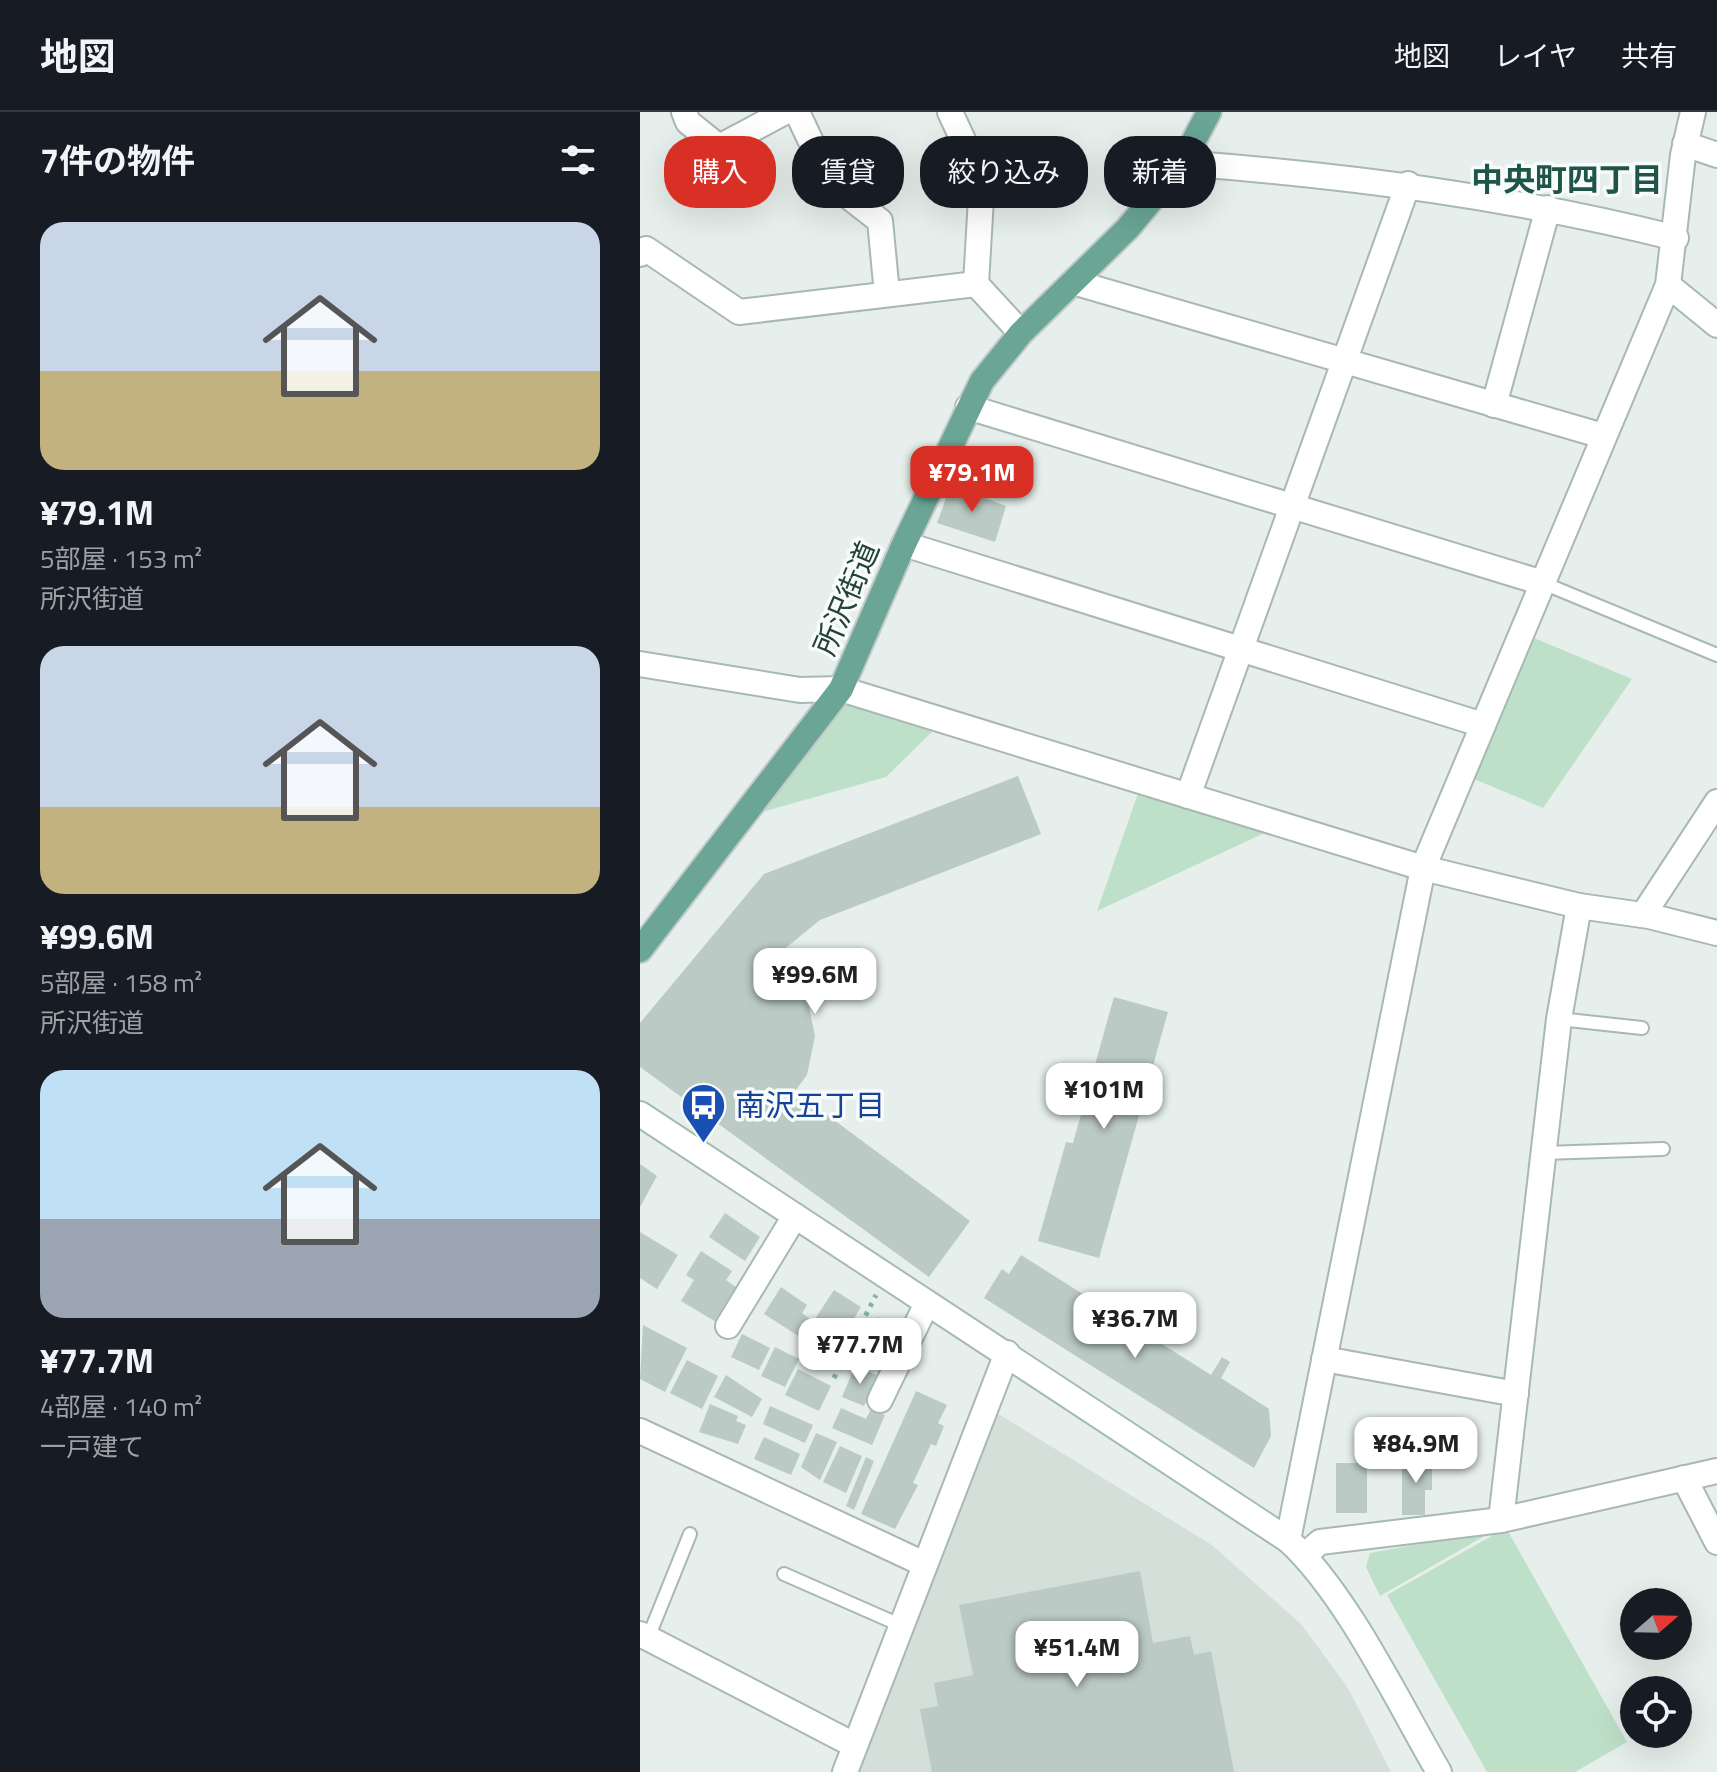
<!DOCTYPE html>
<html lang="ja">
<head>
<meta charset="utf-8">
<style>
  :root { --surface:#171b24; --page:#20242c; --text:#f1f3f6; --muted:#9ea1a6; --line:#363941; --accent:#d93025 }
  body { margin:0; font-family:"Titillium Web","Noto Sans JP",sans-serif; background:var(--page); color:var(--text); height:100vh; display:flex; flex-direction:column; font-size:30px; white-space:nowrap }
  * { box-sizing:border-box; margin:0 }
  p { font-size:26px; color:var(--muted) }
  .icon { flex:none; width:44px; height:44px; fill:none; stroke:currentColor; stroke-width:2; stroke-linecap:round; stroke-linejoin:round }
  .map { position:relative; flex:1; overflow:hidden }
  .drawer { display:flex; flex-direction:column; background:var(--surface); width:640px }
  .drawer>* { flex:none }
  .hud { position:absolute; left:24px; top:24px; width:760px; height:72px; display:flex; gap:16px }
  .needle { width:52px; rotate:70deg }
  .tools { position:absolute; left:980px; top:1476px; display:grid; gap:16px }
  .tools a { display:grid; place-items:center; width:72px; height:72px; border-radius:50%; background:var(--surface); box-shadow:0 8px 32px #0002; font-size:40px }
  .price { position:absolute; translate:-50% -68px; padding:0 18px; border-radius:16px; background:#fff; color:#222; font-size:26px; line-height:52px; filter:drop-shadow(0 2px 4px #0008) }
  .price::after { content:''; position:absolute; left:50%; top:48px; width:24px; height:18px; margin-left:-12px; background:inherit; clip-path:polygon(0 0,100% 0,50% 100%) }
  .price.selected { background:var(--accent); color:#fff }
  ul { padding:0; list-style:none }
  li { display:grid; align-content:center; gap:16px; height:424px; padding:0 40px }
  li span { display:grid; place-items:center; height:248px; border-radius:24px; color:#555 }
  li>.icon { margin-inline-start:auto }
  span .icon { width:144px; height:144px; fill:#fffc; stroke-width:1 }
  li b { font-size:34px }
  h2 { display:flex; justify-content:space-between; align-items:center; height:96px; padding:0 40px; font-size:34px }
  .tag { padding:0 28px; border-radius:32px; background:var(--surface); box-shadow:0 8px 32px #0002; font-size:28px; line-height:72px }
  .tag.selected { background:var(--accent); color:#fff }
  header { display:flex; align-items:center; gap:48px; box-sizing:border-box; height:112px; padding:0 40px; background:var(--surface); border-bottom:2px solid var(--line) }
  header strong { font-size:38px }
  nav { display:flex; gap:44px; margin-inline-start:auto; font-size:28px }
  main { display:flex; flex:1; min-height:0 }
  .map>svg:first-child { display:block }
  .built { fill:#d4dfda }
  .green { fill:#bfe0c8 }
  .building { fill:#bbcac4 }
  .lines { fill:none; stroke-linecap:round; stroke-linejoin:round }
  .lane-casing { stroke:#a8b8b2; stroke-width:16 }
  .street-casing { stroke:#a8b8b2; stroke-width:28 }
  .secondary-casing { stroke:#a4bbb3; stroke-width:28 }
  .primary-casing { stroke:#c2cac8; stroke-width:28 }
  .path { stroke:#86b3a5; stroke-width:5; stroke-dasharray:4 6; stroke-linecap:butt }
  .lane { stroke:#fff; stroke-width:12 }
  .street { stroke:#fff; stroke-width:24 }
  .secondary { stroke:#fff; stroke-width:24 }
  .primary { stroke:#6aa596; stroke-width:24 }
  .labels { text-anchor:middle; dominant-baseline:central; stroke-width:7; stroke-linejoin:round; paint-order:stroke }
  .street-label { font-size:30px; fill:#24423a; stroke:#f7fbf9 }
  .transit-label { font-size:30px; fill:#164399; stroke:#f7fbf9; text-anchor:start }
  .neighbourhood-label { font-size:32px; font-weight:bold; fill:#1f5548; stroke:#f7fbf9 }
</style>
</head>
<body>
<header>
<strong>地図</strong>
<nav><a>地図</a><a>レイヤ</a><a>共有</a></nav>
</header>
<main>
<section class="drawer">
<h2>7件の物件<svg class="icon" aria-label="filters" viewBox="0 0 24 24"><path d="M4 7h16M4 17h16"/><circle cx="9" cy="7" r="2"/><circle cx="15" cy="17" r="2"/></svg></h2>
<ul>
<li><span style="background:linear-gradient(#c9d6e8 60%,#c2b280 0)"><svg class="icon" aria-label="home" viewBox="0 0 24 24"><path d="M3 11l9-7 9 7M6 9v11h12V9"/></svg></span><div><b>¥79.1M</b><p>5部屋 · 153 m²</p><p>所沢街道</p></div></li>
<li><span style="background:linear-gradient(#c9d6e8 65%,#c2b280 0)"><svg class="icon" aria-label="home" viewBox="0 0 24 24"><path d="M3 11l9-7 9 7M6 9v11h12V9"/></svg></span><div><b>¥99.6M</b><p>5部屋 · 158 m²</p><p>所沢街道</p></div></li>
<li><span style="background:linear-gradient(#bfe0f5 60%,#9aa5b1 0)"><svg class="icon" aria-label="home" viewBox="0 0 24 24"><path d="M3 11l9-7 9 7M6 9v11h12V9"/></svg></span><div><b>¥77.7M</b><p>4部屋 · 140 m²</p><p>一戸建て</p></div></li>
</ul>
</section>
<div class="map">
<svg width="1077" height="1660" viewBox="0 0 1077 1660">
  <rect width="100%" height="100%" fill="#e6efeb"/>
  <polygon class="built" points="355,1300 572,1433 661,1512 708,1576 751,1660 219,1660"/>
  <g class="green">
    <polygon points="882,521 992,567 903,696 822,662"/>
    <polygon points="201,577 303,609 246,665 101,706"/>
    <polygon points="502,670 644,712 457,799"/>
    <polygon points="866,1416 987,1630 935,1660 847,1660 747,1483"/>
    <polygon points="855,1418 740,1484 726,1455 730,1441"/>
  </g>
  <g class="building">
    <polygon points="311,373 366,394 355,430 297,411"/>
    <polygon points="378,664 401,722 180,808 142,839 166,881 175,924 167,963 155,979 330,1109 289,1165 0,955 0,911 124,762"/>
    <polygon points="474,885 528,900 459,1146 398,1129 426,1030 433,1031"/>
    <polygon points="0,1052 17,1064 0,1095"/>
    <polygon points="85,1101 120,1125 105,1149 69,1125"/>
    <polygon points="0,1120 38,1143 17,1177 0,1166"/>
    <polygon points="61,1139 92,1159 86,1168 97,1176 76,1210 41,1189 54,1168 46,1163"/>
    <polygon points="381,1143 571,1263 582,1245 590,1250 581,1266 629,1297 631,1324 614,1356 344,1186 362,1157 369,1162"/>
    <polygon points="141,1175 167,1193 162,1201 171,1208 160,1225 124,1202"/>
    <polygon points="194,1178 221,1195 203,1224 175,1207"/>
    <polygon points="238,1205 252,1212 250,1216 256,1219 244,1244 221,1233"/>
    <polygon points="3,1213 47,1236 25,1280 0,1267"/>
    <polygon points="102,1222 130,1236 119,1258 91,1245"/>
    <polygon points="176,1223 202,1237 191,1258 165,1245"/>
    <polygon points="135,1235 159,1247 145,1275 121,1264"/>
    <polygon points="47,1248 78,1264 62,1297 30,1281"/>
    <polygon points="215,1254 239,1264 224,1294 202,1285"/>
    <polygon points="158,1257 191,1274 179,1299 145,1283"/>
    <polygon points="86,1263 122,1287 112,1305 74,1285"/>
    <polygon points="276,1279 307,1293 298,1311 304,1314 296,1334 291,1332 273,1371 278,1373 255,1417 221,1402"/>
    <polygon points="70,1292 98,1304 96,1309 106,1313 98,1332 59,1320"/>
    <polygon points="130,1294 173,1313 165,1331 123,1312"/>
    <polygon points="201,1296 226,1307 231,1297 245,1303 232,1333 192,1316"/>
    <polygon points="176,1321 197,1330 180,1368 161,1355"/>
    <polygon points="124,1325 160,1342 151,1363 114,1347"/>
    <polygon points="200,1334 222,1344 206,1381 183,1370"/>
    <polygon points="226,1345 234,1349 214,1398 206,1394"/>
    <polygon points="762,1347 792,1347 792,1378 785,1378 785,1403 762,1403"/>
    <rect x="696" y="1351" width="31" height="50"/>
    <polygon points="500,1459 513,1531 550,1524 554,1543 571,1539 594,1660 292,1660 280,1597 298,1594 294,1571 333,1563 319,1493"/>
  </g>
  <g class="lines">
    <defs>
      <g id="lane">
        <polyline points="903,471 1077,543"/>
        <polyline points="919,907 1002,916"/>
        <polyline points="904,1041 1023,1037"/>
        <polyline points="144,1462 260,1513"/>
        <polyline points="8,1526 50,1422"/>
      </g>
      <g id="street">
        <polyline points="44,0 48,10 79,35 145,0"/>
        <polyline points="157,0 190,70 240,109 247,182"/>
        <polyline points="310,0 342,69 336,172"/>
        <polyline points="1045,32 1077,43"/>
        <path d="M542 51C710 64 873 85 1036 126"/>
        <polyline points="0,142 6,137 99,200 336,172 381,221"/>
        <polyline points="433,170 963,324"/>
        <polyline points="1028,173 1077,213"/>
        <polyline points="854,293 908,96"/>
        <polyline points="328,295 903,471"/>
        <polyline points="264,432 843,613"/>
        <polyline points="0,552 160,578 201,577 783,756 939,794 1009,804 1077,821"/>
        <polyline points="548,684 768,72"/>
        <polyline points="1003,803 1077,690"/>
        <polyline points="88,1214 155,1104"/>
        <polyline points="684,1247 876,1282"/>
        <polyline points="240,1288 287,1191"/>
        <polyline points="0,1319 284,1452"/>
        <polyline points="1044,1366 1077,1430"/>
        <polyline points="861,1408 919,907 939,794"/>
        <polyline points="648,1428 783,756 1028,173 1043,43 1053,0"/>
        <polyline points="665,1443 680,1430 861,1408 1077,1359"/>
        <polyline points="0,1522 214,1633"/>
        <polyline points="205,1660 367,1241"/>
      </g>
      <path id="secondary" d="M0 1002 648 1428C707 1482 758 1590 799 1660"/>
      <polyline id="primary" points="0,838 201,577 264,432 342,269 381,221 488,116 542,51 569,0"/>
    </defs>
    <use href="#lane" class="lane-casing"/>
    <use href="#street" class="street-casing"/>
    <use href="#secondary" class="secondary-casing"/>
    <use href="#primary" class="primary-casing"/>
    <polyline class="path" points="194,1266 236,1183"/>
    <use href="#lane" class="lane"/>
    <use href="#street" class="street"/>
    <use href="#secondary" class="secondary"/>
    <use href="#primary" class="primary"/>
  </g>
  <defs>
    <symbol id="bus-pin" viewBox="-11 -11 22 30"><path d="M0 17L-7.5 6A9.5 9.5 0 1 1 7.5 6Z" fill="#1a4fb4" stroke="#f7fbf9"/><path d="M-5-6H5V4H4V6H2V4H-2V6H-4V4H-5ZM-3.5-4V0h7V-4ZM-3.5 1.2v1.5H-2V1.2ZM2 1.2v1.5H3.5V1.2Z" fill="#fff"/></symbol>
  </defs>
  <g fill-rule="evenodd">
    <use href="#bus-pin" x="38" y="968" width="51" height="69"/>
  </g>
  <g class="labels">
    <g class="street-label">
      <text transform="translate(206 486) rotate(-67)">所沢街道</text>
    </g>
    <g class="transit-label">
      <text x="95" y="993">南沢五丁目</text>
    </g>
    <g class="neighbourhood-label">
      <text x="927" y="67">中央町四丁目</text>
    </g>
  </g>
</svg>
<div class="tools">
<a><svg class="needle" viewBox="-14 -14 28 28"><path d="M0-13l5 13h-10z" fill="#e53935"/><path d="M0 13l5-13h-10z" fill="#9ea1a6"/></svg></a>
<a><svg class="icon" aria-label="locate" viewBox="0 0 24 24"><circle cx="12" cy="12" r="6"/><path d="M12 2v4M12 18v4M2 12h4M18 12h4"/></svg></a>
</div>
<b class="price selected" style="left:332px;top:402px">¥79.1M</b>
<b class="price" style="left:175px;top:904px">¥99.6M</b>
<b class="price" style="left:464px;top:1019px">¥101M</b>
<b class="price" style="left:495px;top:1248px">¥36.7M</b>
<b class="price" style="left:220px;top:1274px">¥77.7M</b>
<b class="price" style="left:776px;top:1373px">¥84.9M</b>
<b class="price" style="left:437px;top:1577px">¥51.4M</b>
<div class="hud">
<a class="tag selected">購入</a>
<a class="tag">賃貸</a>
<a class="tag">絞り込み</a>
<a class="tag">新着</a>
</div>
</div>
</main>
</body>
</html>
